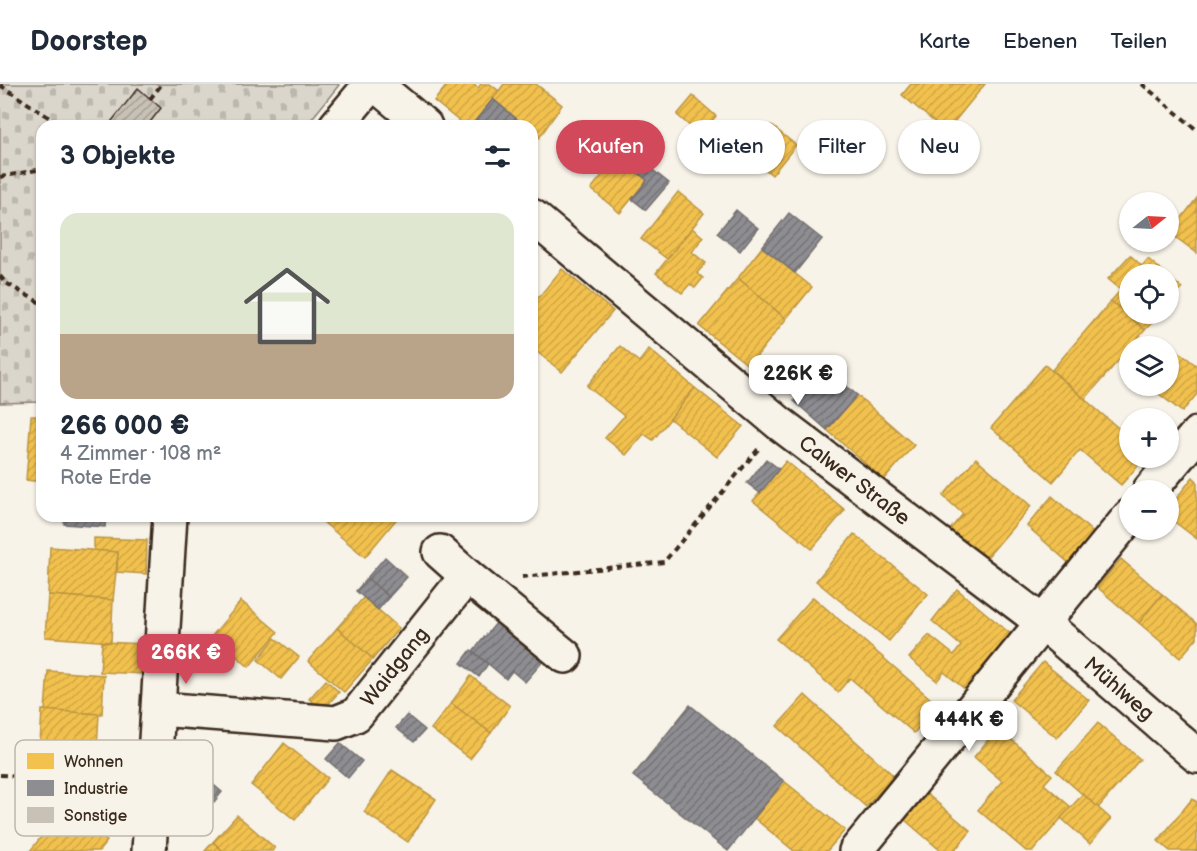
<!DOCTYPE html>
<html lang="de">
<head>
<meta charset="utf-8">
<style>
  :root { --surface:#fff; --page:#f2f2f3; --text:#1f2937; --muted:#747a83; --line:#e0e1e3; --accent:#d1495b }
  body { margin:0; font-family:"Balsamiq Sans",sans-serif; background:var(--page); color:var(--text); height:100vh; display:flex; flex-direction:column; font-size:22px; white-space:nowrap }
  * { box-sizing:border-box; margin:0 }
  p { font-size:20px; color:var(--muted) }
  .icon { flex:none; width:33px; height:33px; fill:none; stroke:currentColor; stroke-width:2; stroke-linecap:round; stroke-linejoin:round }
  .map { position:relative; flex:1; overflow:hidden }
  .sheet { position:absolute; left:36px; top:36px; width:502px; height:402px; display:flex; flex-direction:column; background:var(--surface); border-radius:18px; box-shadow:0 2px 4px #0004 }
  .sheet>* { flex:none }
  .banner { position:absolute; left:556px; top:36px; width:550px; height:54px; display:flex; gap:12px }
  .needle { width:39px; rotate:72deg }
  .fabs { position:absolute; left:1119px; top:108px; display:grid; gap:12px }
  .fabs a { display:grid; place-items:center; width:60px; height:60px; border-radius:50%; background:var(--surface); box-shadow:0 2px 4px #0004; font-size:30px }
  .price { position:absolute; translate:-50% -51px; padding:0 14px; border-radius:12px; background:#fff; color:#222; font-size:20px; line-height:39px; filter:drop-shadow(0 2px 3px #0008) }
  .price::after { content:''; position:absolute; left:50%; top:36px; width:18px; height:14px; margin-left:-9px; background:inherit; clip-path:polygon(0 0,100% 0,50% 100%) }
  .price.selected { background:var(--accent); color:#fff }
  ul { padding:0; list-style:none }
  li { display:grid; align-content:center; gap:12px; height:318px; padding:0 24px }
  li+li { border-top:2px solid var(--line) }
  li span { display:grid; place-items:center; height:186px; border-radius:18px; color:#555 }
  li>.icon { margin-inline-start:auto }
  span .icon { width:108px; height:108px; fill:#fffc; stroke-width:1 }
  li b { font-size:26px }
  h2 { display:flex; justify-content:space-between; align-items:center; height:72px; padding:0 24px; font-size:26px }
  .tag { padding:0 21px; border-radius:27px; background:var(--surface); box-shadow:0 2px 4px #0004; font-size:21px; line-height:54px }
  .tag.selected { background:var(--accent); color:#fff }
  header { display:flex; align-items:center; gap:36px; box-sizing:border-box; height:84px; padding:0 30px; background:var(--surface); border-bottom:2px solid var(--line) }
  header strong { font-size:28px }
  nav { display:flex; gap:33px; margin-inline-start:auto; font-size:21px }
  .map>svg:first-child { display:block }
  .cemetery { fill:url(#cemetery-stones); stroke:#8b8074; stroke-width:1.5 }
  .homes { fill:url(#homes-hatch); stroke:#bb9440; stroke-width:1.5 }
  .industry { fill:url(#industry-hatch); stroke:#746f6f; stroke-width:1.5 }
  .building { fill:url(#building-hatch); stroke:#3b2a1e; stroke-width:1.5 }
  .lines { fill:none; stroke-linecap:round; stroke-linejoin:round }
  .minor-casing { stroke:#3b2a1e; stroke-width:38 }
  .path { stroke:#3b2a1e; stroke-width:4; stroke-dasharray:6 4.5; stroke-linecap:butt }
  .minor { stroke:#f7f3e8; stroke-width:33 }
  .labels { text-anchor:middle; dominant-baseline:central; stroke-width:6; stroke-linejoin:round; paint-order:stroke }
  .street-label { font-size:21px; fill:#3b2a1e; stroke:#f7f3e8 }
  .key { fill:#f7f3e8; stroke:#bfb7ab; stroke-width:1.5 }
  .key-label { font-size:16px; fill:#3b2a1e }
</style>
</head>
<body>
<header>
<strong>Doorstep</strong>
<nav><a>Karte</a><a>Ebenen</a><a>Teilen</a></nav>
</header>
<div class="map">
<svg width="1197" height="767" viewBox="0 0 1197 767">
  <defs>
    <pattern id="cemetery-stones" width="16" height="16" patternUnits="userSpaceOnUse" patternTransform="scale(1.5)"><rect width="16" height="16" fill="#dbd6cb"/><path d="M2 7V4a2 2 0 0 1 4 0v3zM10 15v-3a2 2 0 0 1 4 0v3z" fill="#bdb8ae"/></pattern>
    <pattern id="homes-hatch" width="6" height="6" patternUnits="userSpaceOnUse" patternTransform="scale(1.5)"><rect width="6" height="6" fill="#f2c14e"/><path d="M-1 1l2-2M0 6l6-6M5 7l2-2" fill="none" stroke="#d0a644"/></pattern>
    <pattern id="industry-hatch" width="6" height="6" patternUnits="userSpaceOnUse" patternTransform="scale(1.5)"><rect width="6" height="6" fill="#8d8d92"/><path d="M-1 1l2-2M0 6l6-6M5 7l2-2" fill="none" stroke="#747377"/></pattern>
    <pattern id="building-hatch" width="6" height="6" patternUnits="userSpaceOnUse" patternTransform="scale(1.5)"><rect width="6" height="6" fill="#c8c1b6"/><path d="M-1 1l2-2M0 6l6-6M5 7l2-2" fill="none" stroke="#a49d93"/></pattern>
  </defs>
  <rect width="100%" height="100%" fill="#f7f3e8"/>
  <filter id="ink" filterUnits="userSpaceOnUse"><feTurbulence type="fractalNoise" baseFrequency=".0167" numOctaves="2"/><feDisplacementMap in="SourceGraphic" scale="12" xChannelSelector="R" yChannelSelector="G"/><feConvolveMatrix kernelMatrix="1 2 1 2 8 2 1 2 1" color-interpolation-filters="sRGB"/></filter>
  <g filter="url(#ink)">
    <polygon class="cemetery" points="0,0 338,0 339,1 306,42 42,42 42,318 0,319"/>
    <g class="homes">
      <polygon points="448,0 473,0 478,4 481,0 490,0 499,7 471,42 465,42 434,17"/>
      <polygon points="504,0 536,0 562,21 539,54 532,48 532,42 525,42 493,15"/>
      <polygon points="911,0 985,0 946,48 902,11"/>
      <polygon points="693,12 716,32 700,51 677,31"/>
      <polygon points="771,41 796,61 772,91 748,71"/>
      <polygon points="616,57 639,75 632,84 647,96 620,129 591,105 604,89 596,82"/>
      <polygon points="678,108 704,129 667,175 641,155"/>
      <polygon points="1197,114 1197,169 1170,149"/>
      <polygon points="692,144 703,153 692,168 706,179 697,189 703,194 695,204 690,200 682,209 656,189"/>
      <polygon points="762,163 812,203 786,235 738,194"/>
      <polygon points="1130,171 1142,182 1135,190 1130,190 1130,196 1121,206 1108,195"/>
      <polygon points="1148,175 1166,190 1135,190"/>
      <polygon points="562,185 613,227 562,288 532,264 532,221"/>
      <polygon points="1168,193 1182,204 1168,219"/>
      <polygon points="738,194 786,235 749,282 699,242"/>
      <polygon points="1130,196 1130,230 1160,230 1145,246 1111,217"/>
      <polygon points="1111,217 1145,246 1085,315 1052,286"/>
      <polygon points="620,262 639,278 649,265 695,304 653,356 644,350 626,371 605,354 624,332 587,302"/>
      <polygon points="1173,263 1197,282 1197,310 1182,328 1149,302 1168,302 1168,269"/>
      <polygon points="1045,281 1130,354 1130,374 1145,374 1121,401 1080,366 1053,398 991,344"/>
      <polygon points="695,304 743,342 717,373 670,335"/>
      <polygon points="857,311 914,361 884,396 827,346"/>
      <polygon points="31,332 42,332 42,398 26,396"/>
      <polygon points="976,374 1031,422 983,478 948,448 963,430 943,412"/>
      <polygon points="786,377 845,426 812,465 753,417"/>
      <polygon points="1193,393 1197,397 1197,455 1168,433 1168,425"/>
      <polygon points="1052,412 1097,452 1072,482 1027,442"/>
      <polygon points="328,432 399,432 365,473 323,438"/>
      <polygon points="854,450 928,510 889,557 816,497"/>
      <polygon points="94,454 147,456 146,490 117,488 118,468 94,467"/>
      <polygon points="50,463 118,468 113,516 48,511"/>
      <polygon points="1121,475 1162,510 1139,539 1097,503"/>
      <polygon points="957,505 1012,551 967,607 944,588 937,597 909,574 929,551 954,571 961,562 932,537"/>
      <polygon points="1162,510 1197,540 1197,554 1180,574 1139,539"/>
      <polygon points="48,511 113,516 111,558 45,553"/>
      <polygon points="364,513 399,544 373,575 337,544"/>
      <polygon points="813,513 938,621 914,649 850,594 838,608 776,555"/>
      <polygon points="241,517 278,548 249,583 212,552"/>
      <polygon points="337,544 373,575 344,608 308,577"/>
      <polygon points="275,554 299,573 281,595 258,576"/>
      <polygon points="102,558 145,560 144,590 100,588"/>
      <polygon points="1043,578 1089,616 1057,654 1011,616"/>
      <polygon points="48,587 104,591 102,630 45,627"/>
      <polygon points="471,592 510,622 491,649 451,619"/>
      <polygon points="326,596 339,608 323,626 309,615"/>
      <polygon points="805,611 894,692 866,723 777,642"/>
      <polygon points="451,619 491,649 470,675 431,645"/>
      <polygon points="42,626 99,630 97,664 40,660"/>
      <polygon points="1098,639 1140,675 1098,724 1056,687"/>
      <polygon points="998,644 1052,691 1044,700 1071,723 1033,767 1026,767 978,726 1002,697 974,673"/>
      <polygon points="284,659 328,694 295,736 251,701"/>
      <polygon points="392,686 436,715 408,758 364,728"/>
      <polygon points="784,697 845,746 827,767 794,767 754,734"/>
      <polygon points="927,710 971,747 954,767 941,767 905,736"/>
      <polygon points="1083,710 1111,735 1090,760 1061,734"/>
      <polygon points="1192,715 1197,718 1197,767 1170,767 1158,757"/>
      <polygon points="65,723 107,757 99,767 30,767"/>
      <polygon points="237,731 275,764 272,767 223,767 213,758"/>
      <polygon points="213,758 223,767 205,767"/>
    </g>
    <g class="industry">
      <polygon points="493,15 525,42 471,42"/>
      <polygon points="639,75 669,99 646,126 632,115 647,96 632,84"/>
      <polygon points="736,126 758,144 740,167 717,149"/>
      <polygon points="789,129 822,155 795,189 762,163"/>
      <polygon points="823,282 857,311 827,346 794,317"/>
      <polygon points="766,375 779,385 760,409 747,399"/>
      <polygon points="65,432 106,432 105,443 64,440"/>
      <polygon points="385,473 407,493 389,513 367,494"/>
      <polygon points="367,494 389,513 378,526 356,507"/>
      <polygon points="497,538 544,576 525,598 512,587 506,595 473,567"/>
      <polygon points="471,566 488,580 479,593 461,579"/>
      <polygon points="690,621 784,697 728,767 633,692"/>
      <polygon points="407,631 425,646 414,658 396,644"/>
      <polygon points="340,659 362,677 348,694 326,675"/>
      <polygon points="190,681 222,708 214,718 181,691"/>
    </g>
    <polygon class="building" points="138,4 161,24 147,42 108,42"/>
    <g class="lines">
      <defs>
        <g id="minor">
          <polyline points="375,0 425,42"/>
          <polyline points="336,42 371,0"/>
          <path id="s1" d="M532 132 779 339 1042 538 1197 672"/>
          <polyline points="1150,406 1197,350"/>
          <polyline points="467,492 565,572"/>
          <path id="s2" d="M159 625 336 639 356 631 467 492 440 468"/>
          <polyline points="149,767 170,432"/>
          <polyline points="856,767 1130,432"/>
        </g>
      </defs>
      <use href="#minor" class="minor-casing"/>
      <g class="path">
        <polyline points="1142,0 1197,46"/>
        <polyline points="0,1 62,42"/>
        <polyline points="150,15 162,0"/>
        <polyline points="0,93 42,85"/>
        <polyline points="0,192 6,199 42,220"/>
        <polyline points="522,493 664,478 760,363"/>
        <polyline points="0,691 120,697"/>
      </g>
      <use href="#minor" class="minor"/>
    </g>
  </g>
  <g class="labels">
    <g class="street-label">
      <text stroke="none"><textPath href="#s1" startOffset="417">Calwer Straße</textPath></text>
      <text stroke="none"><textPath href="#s2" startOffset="261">Waidgang</textPath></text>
      <text stroke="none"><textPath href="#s1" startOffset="754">Mühlweg</textPath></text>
    </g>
  </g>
  <rect x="15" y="656" width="198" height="96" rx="9" class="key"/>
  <rect x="27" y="669" width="27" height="16" fill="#f2c14e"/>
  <rect x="27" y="696" width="27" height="16" fill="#8d8d92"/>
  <rect x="27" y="723" width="27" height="16" fill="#c8c1b6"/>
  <g class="key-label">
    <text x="64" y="683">Wohnen</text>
    <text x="64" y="710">Industrie</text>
    <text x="64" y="737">Sonstige</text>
  </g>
</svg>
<div class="fabs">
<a><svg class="needle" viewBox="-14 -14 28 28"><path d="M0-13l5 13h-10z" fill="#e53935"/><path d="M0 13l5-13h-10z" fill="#747a83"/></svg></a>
<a><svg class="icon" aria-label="locate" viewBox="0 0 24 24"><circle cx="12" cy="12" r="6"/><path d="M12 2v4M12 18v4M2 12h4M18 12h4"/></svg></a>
<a><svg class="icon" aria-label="layers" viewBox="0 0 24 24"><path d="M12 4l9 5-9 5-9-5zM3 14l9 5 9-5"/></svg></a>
<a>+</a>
<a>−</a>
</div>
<b class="price" style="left:798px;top:322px">226K €</b>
<b class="price selected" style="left:186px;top:601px">266K €</b>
<b class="price" style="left:969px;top:668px">444K €</b>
<div class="banner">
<a class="tag selected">Kaufen</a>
<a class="tag">Mieten</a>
<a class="tag">Filter</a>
<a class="tag">Neu</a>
</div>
<section class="sheet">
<h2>3 Objekte<svg class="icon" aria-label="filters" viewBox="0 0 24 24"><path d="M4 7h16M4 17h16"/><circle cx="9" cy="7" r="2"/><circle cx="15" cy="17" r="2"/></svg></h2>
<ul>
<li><span style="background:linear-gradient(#dfe7d0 65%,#b9a48a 0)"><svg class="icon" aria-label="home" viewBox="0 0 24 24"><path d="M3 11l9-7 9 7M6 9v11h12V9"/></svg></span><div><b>266 000 €</b><p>4 Zimmer · 108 m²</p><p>Rote Erde</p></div></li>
</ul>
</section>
</div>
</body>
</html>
